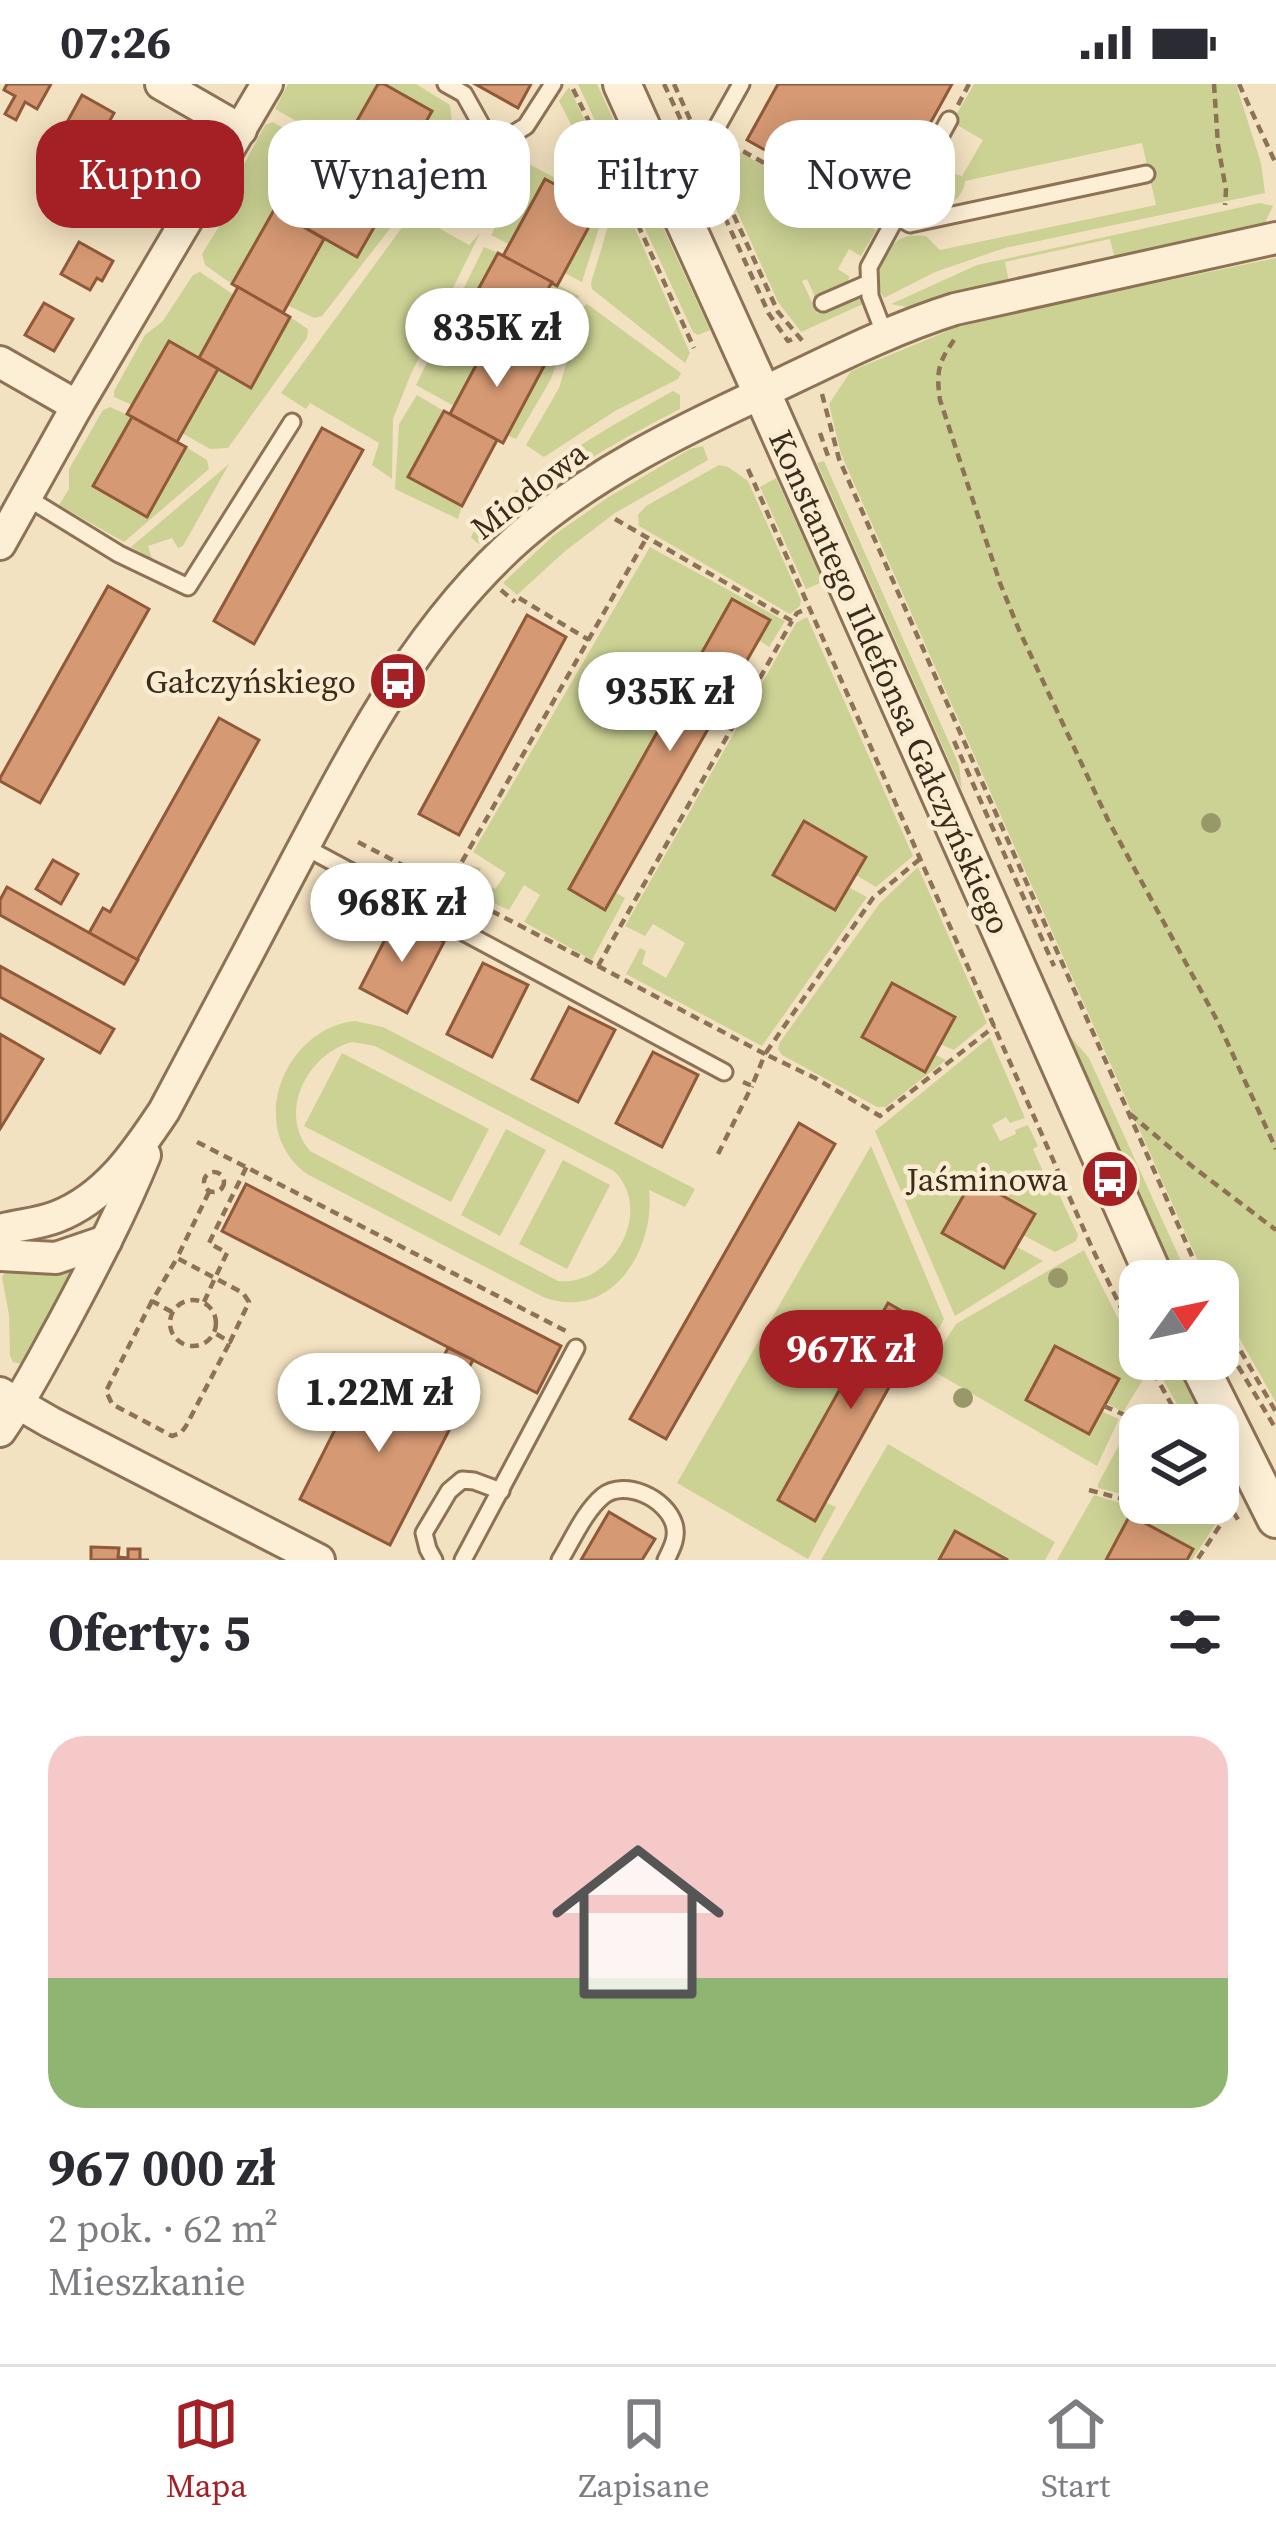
<!DOCTYPE html>
<html lang="pl">
<head>
<meta charset="utf-8">
<style>
  :root { --surface:#fff; --page:#f7f7f7; --text:#2b2b33; --muted:#7c7c81; --line:#e1e1e2; --accent:#a42024 }
  body { margin:0; font-family:"Source Serif 4",serif; background:var(--page); color:var(--text); height:100vh; display:flex; flex-direction:column; font-size:45px; white-space:nowrap }
  * { box-sizing:border-box; margin:0 }
  p { font-size:39px; color:var(--muted) }
  .icon { flex:none; width:66px; height:66px; fill:none; stroke:currentColor; stroke-width:2; stroke-linecap:round; stroke-linejoin:round }
  .map { position:relative; height:1476px; overflow:hidden }
  .details { display:flex; flex-direction:column; background:var(--surface); flex:1 }
  .details>* { flex:none }
  .guide { position:absolute; left:36px; top:36px; width:1206px; height:108px; display:flex; gap:24px }
  .needle { width:78px; rotate:57deg }
  .buttons { position:absolute; left:1119px; top:1176px; display:grid; gap:24px }
  .buttons a { display:grid; place-items:center; width:120px; height:120px; border-radius:24px; background:var(--surface); box-shadow:0 6px 30px #0003; font-size:60px }
  .price { position:absolute; translate:-50% -102px; padding:0 27px; border-radius:42px; background:#fff; color:#222; font-size:39px; line-height:78px; filter:drop-shadow(0 3px 6px #0008) }
  .price::after { content:''; position:absolute; left:50%; top:72px; width:36px; height:27px; margin-left:-18px; background:inherit; clip-path:polygon(0 0,100% 0,50% 100%) }
  .price.selected { background:var(--accent); color:#fff }
  ul { padding:0; list-style:none }
  li { display:grid; align-content:center; gap:24px; height:636px; padding:0 48px }
  li+li { border-top:3px solid var(--line) }
  li span { display:grid; place-items:center; height:372px; border-radius:36px; color:#555 }
  li>.icon { margin-inline-start:auto }
  span .icon { width:216px; height:216px; fill:#fffc; stroke-width:1 }
  li b { font-size:51px }
  h2 { display:flex; justify-content:space-between; align-items:center; height:144px; padding:0 48px; font-size:51px }
  .tag { padding:0 42px; border-radius:36px; background:var(--surface); box-shadow:0 6px 30px #0003; font-size:42px; line-height:108px }
  .tag.selected { background:var(--accent); color:#fff }
  .status { display:flex; justify-content:space-between; align-items:center; height:84px; padding:0 60px; background:var(--surface); direction:ltr }
  .status svg { height:33px; fill:currentColor }
  .tab-bar { display:flex; justify-content:space-around; align-items:center; height:168px; border-top:3px solid var(--line); background:var(--surface); font-size:33px; color:var(--muted) }
  .tab-bar a { display:grid; justify-items:center; gap:6px }
  .tab-bar .selected { color:var(--accent) }
  .map>svg:first-child { display:block }
  .green { fill:#ccd294; fill-rule:evenodd }
  .building { fill:#d59973; stroke:#905939; stroke-width:3 }
  .lines { fill:none; stroke-linecap:round; stroke-linejoin:round }
  .service-casing { stroke:#8e7256; stroke-width:21 }
  .minor-casing { stroke:#8e7256; stroke-width:36 }
  .tertiary-casing { stroke:#8e7256; stroke-width:42 }
  .path { stroke:#8e7256; stroke-width:4.5; stroke-dasharray:9 6; stroke-linecap:butt }
  .service { stroke:#fcefd5; stroke-width:15 }
  .minor { stroke:#fcefd5; stroke-width:30 }
  .tertiary { stroke:#fcefd5; stroke-width:36 }
  .tree { fill:#989869 }
  .labels { text-anchor:middle; dominant-baseline:central; stroke-width:9; stroke-linejoin:round; paint-order:stroke }
  .street-label { font-size:33px; fill:#3c2b1c; stroke:#f9ecd1 }
  .poi-label { font-size:33px; fill:#3c2b1c; stroke:#f9ecd1; text-anchor:end }
</style>
</head>
<body>
<div class="status"><b>07:26</b><svg viewBox="0 0 49 12"><path d="M0 12V9h3v3zM5 12V6h3v6zM10 12V3h3v9zM15 12V0h3v12zM26 1h20v11H26zM47 4h2v5h-2z"/></svg></div>
<div class="map">
<svg width="1276" height="1476" viewBox="0 0 1276 1476">
  <rect width="100%" height="100%" fill="#f3e2c1"/>
  <g class="green">
    <polygon points="288,0 378,0 342,63 275,25"/>
    <polygon points="384,0 416,0 450,21 456,72 422,110 393,95 431,27"/>
    <polygon points="578,0 597,0 710,246 698,251 693,248"/>
    <path d="M974 0H1236L1261 79 1265 109 1005 164 935 188 884 214C871 197 880 171 896 158 904 151 916 151 926 152L940 166 1156 121 1142 59 965 97C962 119 944 124 924 124L919 114 931 93 944 87 962 92 983 56 952 38Z"/>
    <polygon points="569,3 614,98 609,109 605,111 578,97 564,72 566,64 578,54 559,17"/>
    <polygon points="273,38 340,78 304,143 273,127 232,200 205,181 202,170 233,120 233,101 265,41"/>
    <polygon points="727,61 876,146 861,172 849,165 838,185 850,193 844,202 816,215 807,195 802,197 817,229 861,209 863,220 801,248 778,218 716,80"/>
    <polygon points="529,80 604,120 604,128 582,198 491,151"/>
    <polygon points="396,105 413,115 322,232 314,234 287,221 324,155 357,173"/>
    <polygon points="1260,119 1273,122 1264,141 1115,176 1110,155 1005,178 1009,198 912,224 891,220 977,181"/>
    <polygon points="426,121 419,133 469,161 480,149 410,292 393,335 392,395 372,381 379,359 310,319 306,325 281,309 417,123"/>
    <polygon points="623,122 626,124 690,269 685,279 592,205 591,199 612,129"/>
    <polygon points="484,163 498,169 461,237 491,253 454,322 416,301"/>
    <polygon points="1276,174 1276,1319 1218,1216 1218,1197 1208,1197 1191,1162 841,370 829,320 851,287 955,244 1010,230"/>
    <polygon points="200,188 234,211 199,274 169,257 132,321 114,313 114,307 145,251 163,237 193,191"/>
    <polygon points="552,198 579,212 551,295 516,355 507,351 544,283 515,266"/>
    <polygon points="587,220 681,289 678,295 615,327 544,373 526,361 559,304 583,223"/>
    <polygon points="290,233 308,245 307,254 228,364 210,365 182,349 218,285 251,303"/>
    <path d="M673 307 680 311V325C606 363 543 398 486 461L477 459 471 453C480 433 501 419 518 405 567 367 619 337 673 307Z"/>
    <polygon points="417,311 444,327 409,393 462,422 458,435 395,405 399,340"/>
    <polygon points="110,323 132,333 93,402 147,432 186,363 207,376 209,385 124,458 59,421 69,405 69,385 103,326"/>
    <polygon points="703,362 708,376 615,429 564,468 517,511 503,499 554,451 607,414 690,365"/>
    <polygon points="824,377 959,681 962,706 817,379"/>
    <polygon points="229,380 183,462 178,464 172,454 148,462 152,475 131,463"/>
    <polygon points="719,381 728,383 748,397 801,516 800,522 790,530 639,442 638,431 646,422"/>
    <polygon points="776,394 823,498 806,505 760,403"/>
    <polygon points="650,463 785,537 769,563 759,556 770,536 731,515 569,805 605,826 615,808 625,814 592,876 524,838 540,811 524,801 509,826 457,803 468,781 481,784 476,794 495,805 506,789 473,768"/>
    <polygon points="807,533 913,772 876,803 856,791 866,772 804,738 774,791 835,826 848,803 867,813 762,962 626,890 640,864 646,867 642,880 666,894 685,859 653,840 645,852 625,842 796,539"/>
    <polygon points="918,783 987,939 954,966 940,960 954,933 892,899 863,953 934,970 946,976 886,1023 877,1023 782,971 778,965 780,958 880,819"/>
    <path d="M355 937 383 943 695 1105 685 1123 649 1106C656 1165 611 1239 543 1213L307 1090C244 1044 285 944 355 937ZM352 958 375 962 614 1087C655 1127 612 1203 558 1197L310 1067C277 1029 307 970 352 958Z"/>
    <polygon points="1068,950 1089,974 1190,1197 1180,1197 1172,1182"/>
    <polygon points="990,953 1025,1034 1010,1039 1006,1033 992,1041 1000,1057 1016,1050 1015,1046 1028,1041 1038,1062 1033,1065 1045,1092 1050,1091 1078,1151 1076,1157 1055,1168 1023,1151 1017,1163 1043,1177 955,1232 875,1047"/>
    <polygon points="342,969 489,1045 451,1118 304,1042"/>
    <polygon points="506,1045 546,1066 500,1152 461,1131"/>
    <polygon points="871,1062 944,1235 927,1266 915,1257 924,1239 887,1220 778,1416 814,1436 825,1418 836,1423 808,1475 677,1399"/>
    <polygon points="563,1076 610,1101 567,1185 519,1160"/>
    <polygon points="1084,1166 1146,1291 1123,1328 1106,1319 1118,1295 1055,1262 1089,1350 1101,1327 1119,1335 1097,1382 928,1284 956,1240"/>
    <polygon points="76,1183 28,1275 21,1280 13,1278 10,1272 9,1231 2,1193 7,1186"/>
    <polygon points="1158,1275 1175,1275 1212,1341 1189,1341 1153,1278"/>
    <polygon points="1131,1339 1140,1342 1140,1415 1098,1404 1098,1400"/>
    <polygon points="888,1360 1055,1458 1045,1476 1008,1476 955,1447 939,1476 821,1476"/>
    <polygon points="1094,1411 1155,1429 1223,1429 1192,1476 1187,1476 1192,1464 1130,1431 1106,1476 1057,1476"/>
  </g>
  <g class="building">
    <polygon points="7,0 51,0 37,25 25,18 16,36 5,30 15,12 4,6"/>
    <polygon points="378,0 384,0 432,27 390,102 337,72"/>
    <polygon points="475,0 531,0 518,24"/>
    <polygon points="778,0 952,0 880,130 747,56"/>
    <polygon points="82,11 114,29 98,58 66,40"/>
    <polygon points="138,42 151,49 154,44 174,56 155,90 122,71"/>
    <polygon points="342,75 396,105 357,173 304,143"/>
    <polygon points="545,95 599,124 557,202 503,172"/>
    <polygon points="274,126 324,155 283,229 232,200"/>
    <polygon points="79,158 113,177 102,197 97,194 90,206 61,190"/>
    <polygon points="498,169 552,198 515,266 461,237"/>
    <polygon points="238,203 290,233 251,304 199,274"/>
    <polygon points="44,219 73,235 54,267 25,251"/>
    <polygon points="491,253 544,282 503,359 450,330"/>
    <polygon points="169,257 218,285 177,358 127,330"/>
    <polygon points="444,327 497,356 462,422 408,393"/>
    <polygon points="132,333 186,363 147,433 93,402"/>
    <polygon points="322,344 363,366 254,560 214,537"/>
    <polygon points="108,502 149,525 40,719 0,697 0,694"/>
    <polygon points="732,515 770,536 605,826 569,805"/>
    <polygon points="527,531 566,553 459,751 419,730"/>
    <polygon points="219,634 259,656 137,876 89,849 103,824 110,828"/>
    <polygon points="804,737 866,773 835,826 773,791"/>
    <polygon points="53,776 78,790 61,820 36,805"/>
    <polygon points="7,803 138,876 124,900 0,831 0,816"/>
    <polygon points="396,834 444,858 407,929 360,904"/>
    <polygon points="483,879 528,901 492,973 447,950"/>
    <polygon points="0,882 114,945 100,969 0,913"/>
    <polygon points="892,899 955,933 925,988 862,953"/>
    <polygon points="569,923 615,946 578,1018 532,995"/>
    <polygon points="0,950 43,975 0,1045"/>
    <polygon points="653,968 698,991 662,1063 616,1039"/>
    <polygon points="799,1039 835,1060 666,1355 630,1335"/>
    <polygon points="973,1095 1035,1130 1004,1184 942,1149"/>
    <polygon points="246,1100 561,1262 537,1309 222,1147"/>
    <polygon points="888,1219 924,1240 815,1437 778,1416"/>
    <polygon points="1055,1262 1119,1295 1089,1350 1026,1316"/>
    <polygon points="448,1264 473,1276 449,1322 424,1309"/>
    <polygon points="368,1280 459,1327 390,1461 300,1415"/>
    <polygon points="609,1428 655,1455 642,1476 581,1476"/>
    <polygon points="1130,1431 1193,1465 1187,1476 1106,1476"/>
    <polygon points="955,1447 1008,1476 939,1476"/>
    <polygon points="91,1463 119,1464 118,1473 128,1474 128,1465 140,1465 140,1476 149,1476 91,1476"/>
  </g>
  <g class="lines">
    <defs>
      <g id="service">
        <polyline points="446,0 464,10 493,62 526,42 553,0"/>
        <polyline points="664,92 699,75 741,0"/>
        <polyline points="896,132 910,140 1146,90"/>
        <polyline points="823,219 869,199"/>
        <polyline points="885,251 870,212 869,183 949,36"/>
        <polyline points="26,413 119,470 188,503 292,338"/>
        <polyline points="305,763 724,988"/>
        <polyline points="434,1476 428,1465 424,1449 449,1407 462,1396 474,1397 501,1407"/>
        <polyline points="463,1476 576,1264"/>
        <path d="M560 1476C573 1455 584 1428 603 1412 625 1395 666 1414 674 1440 678 1453 672 1464 666 1476"/>
      </g>
      <g id="minor">
        <polyline points="161,0 241,46"/>
        <polyline points="0,278 77,322"/>
        <polyline points="0,460 77,322 267,0"/>
        <path d="M0 1146C18 1141 38 1140 56 1133 106 1114 136 1069 164 1027 210 941 255 856 300 770 361 655 422 538 522 451 594 389 678 348 764 308 827 278 888 246 955 225L1276 154"/>
        <polyline points="0,1171 56,1174 106,1157"/>
        <polyline points="0,1309 50,1338 319,1476"/>
        <path d="M0 1347C24 1313 42 1277 62 1241 92 1185 121 1130 145 1071"/>
      </g>
      <g id="tertiary">
        <polyline points="622,0 762,309 1156,1197"/>
        <polyline points="1196,1275 1276,1435"/>
      </g>
    </defs>
    <use href="#service" class="service-casing"/>
    <use href="#minor" class="minor-casing"/>
    <use href="#tertiary" class="tertiary-casing"/>
    <g class="path">
      <polyline points="664,0 687,49"/>
      <polyline points="674,0 693,42"/>
      <polyline points="1214,0 1218,61 1226,106 1225,121"/>
      <polyline points="1239,0 1276,80"/>
      <polyline points="573,5 619,99 694,264"/>
      <polyline points="958,21 969,0"/>
      <polyline points="730,60 872,139"/>
      <polyline points="715,90 778,228 805,260"/>
      <polyline points="706,92 769,230 788,257 799,252"/>
      <path d="M954 256C938 279 936 288 940 316L1000 499 1019 546 1108 736 1218 938 1276 1065"/>
      <polyline points="822,310 839,375 1203,1197"/>
      <polyline points="820,349 828,372"/>
      <polyline points="748,385 1092,1164 1140,1263"/>
      <polyline points="615,435 792,537 797,529 806,525"/>
      <polyline points="501,506 515,518"/>
      <polyline points="519,514 589,556"/>
      <polyline points="954,657 1054,882"/>
      <polyline points="358,758 598,882 792,537"/>
      <polyline points="920,775 873,814 765,970 815,994 880,1032 995,942"/>
      <polyline points="447,804 647,453"/>
      <polyline points="598,882 765,970 752,1002 743,998"/>
      <polyline points="1130,1030 1193,1083 1276,1146"/>
      <polyline points="197,1058 566,1247"/>
      <polyline points="718,1070 752,1002"/>
      <circle cx="214" cy="1098" r="10"/>
      <polyline points="209,1108 177,1174 215,1194 227,1169 209,1159 247,1082"/>
      <circle cx="193" cy="1239" r="23"/>
      <polyline points="152,1217 106,1307 112,1320 172,1352 181,1349 186,1342 230,1258"/>
      <polyline points="204,1218 215,1194 243,1209 249,1218 230,1258 213,1248"/>
      <polyline points="172,1228 152,1217 177,1174"/>
      <polyline points="1218,1228 1276,1328"/>
      <polyline points="1146,1275 1183,1341"/>
      <polyline points="1238,1282 1276,1345"/>
      <polyline points="1104,1322 1148,1341"/>
      <polyline points="1218,1402 1240,1439"/>
      <polyline points="1089,1406 1160,1425 1231,1425 1197,1476"/>
    </g>
    <use href="#service" class="service"/>
    <use href="#minor" class="minor"/>
    <use href="#tertiary" class="tertiary"/>
  </g>
  <g class="tree">
    <circle cx="1211" cy="739" r="10"/>
    <circle cx="1058" cy="1194" r="10"/>
    <circle cx="963" cy="1314" r="10"/>
  </g>
  <defs>
    <symbol id="bus-disc" viewBox="-11 -11 22 22"><circle r="9.5" fill="#a42024" stroke="#f9ecd1"/><path d="M-5-6H5V4H4V6H2V4H-2V6H-4V4H-5ZM-3.5-4V0h7V-4ZM-3.5 1.2v1.5H-2V1.2ZM2 1.2v1.5H3.5V1.2Z" fill="#fff"/></symbol>
  </defs>
  <g fill-rule="evenodd">
    <use href="#bus-disc" x="365" y="564" width="66" height="66"/>
    <use href="#bus-disc" x="1077" y="1062" width="66" height="66"/>
  </g>
  <g class="labels">
    <g class="street-label">
      <text transform="translate(529 406) rotate(-38)">Miodowa</text>
      <text transform="translate(890 598) rotate(66)">Konstantego Ildefonsa Gałczyńskiego</text>
    </g>
    <g class="poi-label">
      <text x="356" y="597">Gałczyńskiego</text>
      <text x="1068" y="1095">Jaśminowa</text>
    </g>
  </g>
</svg>
<div class="buttons">
<a><svg class="needle" viewBox="-14 -14 28 28"><path d="M0-13l5 13h-10z" fill="#e53935"/><path d="M0 13l5-13h-10z" fill="#7c7c81"/></svg></a>
<a><svg class="icon" aria-label="layers" viewBox="0 0 24 24"><path d="M12 4l9 5-9 5-9-5zM3 14l9 5 9-5"/></svg></a>
</div>
<b class="price" style="left:497px;top:306px">835K zł</b>
<b class="price" style="left:670px;top:670px">935K zł</b>
<b class="price" style="left:402px;top:881px">968K zł</b>
<b class="price selected" style="left:851px;top:1328px">967K zł</b>
<b class="price" style="left:379px;top:1371px">1.22M zł</b>
<div class="guide">
<a class="tag selected">Kupno</a>
<a class="tag">Wynajem</a>
<a class="tag">Filtry</a>
<a class="tag">Nowe</a>
</div>
</div>
<section class="details">
<h2>Oferty: 5<svg class="icon" aria-label="filters" viewBox="0 0 24 24"><path d="M4 7h16M4 17h16"/><circle cx="9" cy="7" r="2"/><circle cx="15" cy="17" r="2"/></svg></h2>
<ul>
<li><span style="background:linear-gradient(#f6c9c9 65%,#8fb573 0)"><svg class="icon" aria-label="home" viewBox="0 0 24 24"><path d="M3 11l9-7 9 7M6 9v11h12V9"/></svg></span><div><b>967 000 zł</b><p>2 pok. · 62 m²</p><p>Mieszkanie</p></div></li>
</ul>
</section>
<nav class="tab-bar">
<a class="selected"><svg class="icon" aria-label="map" viewBox="0 0 24 24"><path d="M3 6l6-2 6 2 6-2v14l-6 2-6-2-6 2zM9 4v14M15 6v14"/></svg>Mapa</a>
<a><svg class="icon" aria-label="saved" viewBox="0 0 24 24"><path d="M7 4h10v16l-5-4-5 4z"/></svg>Zapisane</a>
<a><svg class="icon" aria-label="home" viewBox="0 0 24 24"><path d="M3 11l9-7 9 7M6 9v11h12V9"/></svg>Start</a>
</nav>
</body>
</html>
